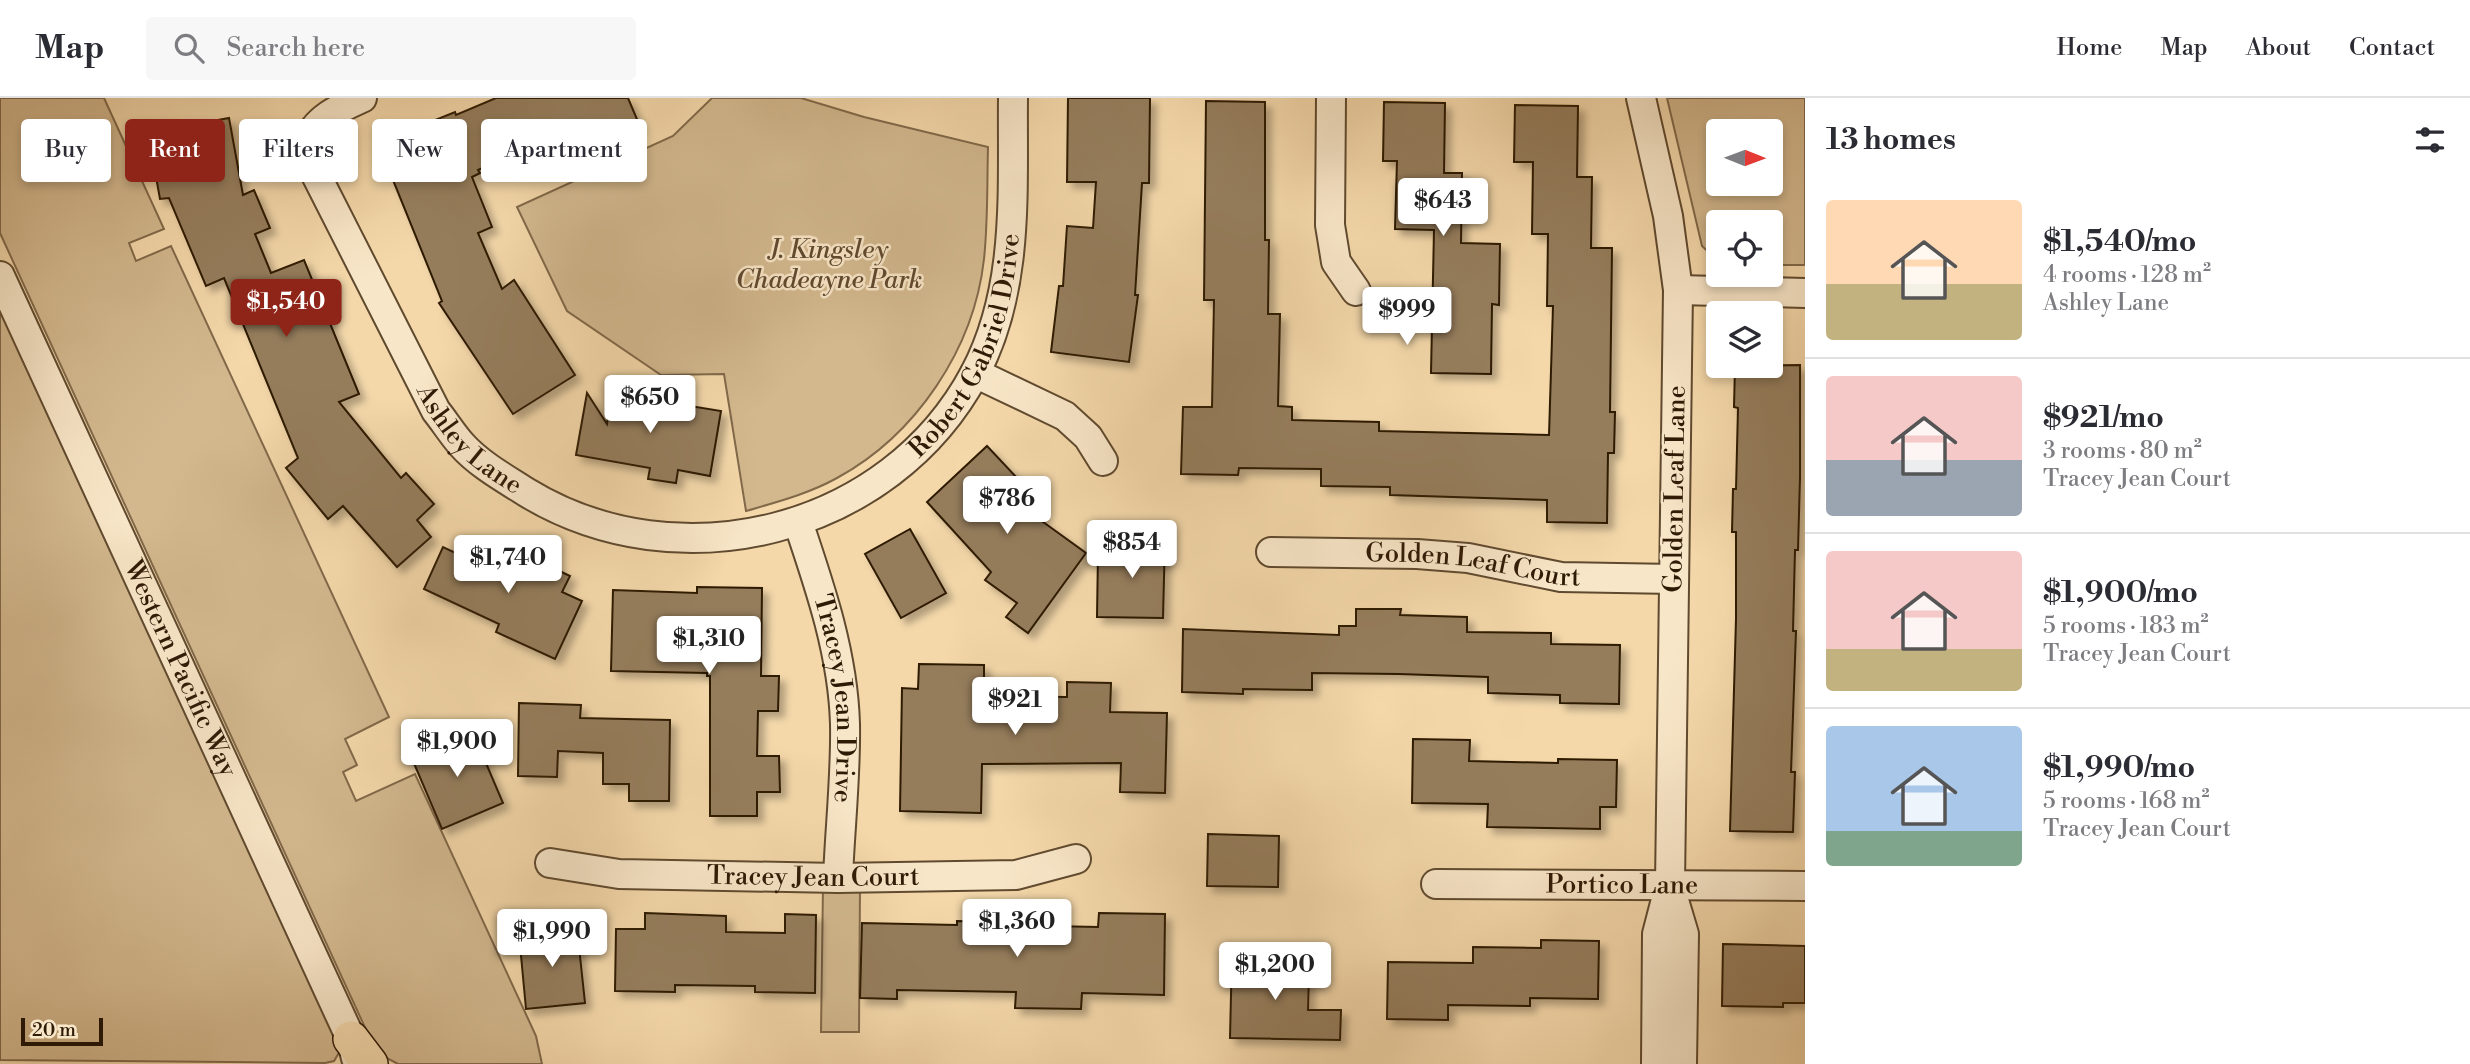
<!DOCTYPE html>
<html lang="en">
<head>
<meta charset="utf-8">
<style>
  :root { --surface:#fff; --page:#f7f7f7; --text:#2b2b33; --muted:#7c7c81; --line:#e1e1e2; --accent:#8f2418 }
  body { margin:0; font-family:"Libre Bodoni",serif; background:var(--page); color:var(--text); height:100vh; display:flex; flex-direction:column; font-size:26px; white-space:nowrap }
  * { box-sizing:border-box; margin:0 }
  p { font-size:23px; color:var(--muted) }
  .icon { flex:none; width:38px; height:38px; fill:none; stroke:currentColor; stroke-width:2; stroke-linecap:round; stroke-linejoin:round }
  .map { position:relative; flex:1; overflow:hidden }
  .panel { display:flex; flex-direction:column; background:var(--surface); width:665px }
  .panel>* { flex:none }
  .top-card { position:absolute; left:21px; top:21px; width:665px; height:63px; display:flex; gap:14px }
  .needle { width:46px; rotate:91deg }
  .tools { position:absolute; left:1706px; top:21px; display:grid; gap:14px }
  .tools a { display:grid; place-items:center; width:77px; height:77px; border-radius:7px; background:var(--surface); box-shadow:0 4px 10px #0003; font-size:35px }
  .scale { position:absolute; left:21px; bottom:18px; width:82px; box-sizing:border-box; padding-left:7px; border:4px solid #2f1a06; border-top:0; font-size:19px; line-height:24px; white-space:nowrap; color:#2f1a06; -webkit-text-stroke:5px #f8e6c8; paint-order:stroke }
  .price { position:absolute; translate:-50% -60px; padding:0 16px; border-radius:7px; background:#fff; color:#222; font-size:23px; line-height:46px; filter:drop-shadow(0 2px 4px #0008) }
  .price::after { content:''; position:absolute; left:50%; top:42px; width:21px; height:16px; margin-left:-10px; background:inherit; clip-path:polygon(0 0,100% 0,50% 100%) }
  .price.on { background:var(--accent); color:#fff }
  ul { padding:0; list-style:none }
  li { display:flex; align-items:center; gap:21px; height:175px; padding:0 21px }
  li+li { border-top:2px solid var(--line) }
  li span { display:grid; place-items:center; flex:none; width:196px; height:140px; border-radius:7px; color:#555 }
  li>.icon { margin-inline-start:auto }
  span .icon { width:84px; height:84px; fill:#fffc; stroke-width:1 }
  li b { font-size:30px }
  h2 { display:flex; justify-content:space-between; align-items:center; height:84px; padding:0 21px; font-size:30px }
  .pill { padding:0 24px; border-radius:7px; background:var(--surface); box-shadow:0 4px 10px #0003; font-size:24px; line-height:63px }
  .pill.on { background:var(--accent); color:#fff }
  header { display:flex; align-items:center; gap:42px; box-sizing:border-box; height:98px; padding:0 35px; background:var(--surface); border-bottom:2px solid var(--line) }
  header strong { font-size:33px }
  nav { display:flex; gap:38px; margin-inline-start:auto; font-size:24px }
  .search { width:490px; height:63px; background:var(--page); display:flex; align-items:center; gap:18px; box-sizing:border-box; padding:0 24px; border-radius:7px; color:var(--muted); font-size:26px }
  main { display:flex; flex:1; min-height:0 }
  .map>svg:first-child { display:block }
  .green { fill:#d3b88e; stroke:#81694a; stroke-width:2; fill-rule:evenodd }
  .building { fill:#957d5b; stroke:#2f1a06; stroke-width:2; filter:url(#shadow) }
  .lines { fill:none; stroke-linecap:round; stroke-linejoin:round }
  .minor-casing { stroke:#604a2f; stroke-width:32 }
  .major-casing { stroke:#2f1a06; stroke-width:38 }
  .minor { stroke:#f8e6c8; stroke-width:28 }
  .major { stroke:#f4d8aa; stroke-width:35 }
  .labels { text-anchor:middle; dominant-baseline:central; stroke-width:5; stroke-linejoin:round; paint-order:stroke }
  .park-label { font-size:26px; font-style:italic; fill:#60492f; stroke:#f8e6c8 }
  .street-label { font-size:26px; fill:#2f1a06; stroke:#f8e6c8 }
</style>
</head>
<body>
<header>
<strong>Map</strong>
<div class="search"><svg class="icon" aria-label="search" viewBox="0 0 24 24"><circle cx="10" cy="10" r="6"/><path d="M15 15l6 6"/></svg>Search here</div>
<nav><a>Home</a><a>Map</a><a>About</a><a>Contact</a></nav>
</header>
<main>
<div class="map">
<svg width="1805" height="966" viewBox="0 0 1805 966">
  <defs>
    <filter id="shadow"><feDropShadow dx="6" dy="6" stdDeviation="3.5" flood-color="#0004"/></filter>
  </defs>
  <rect width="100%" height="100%" fill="#f4d8aa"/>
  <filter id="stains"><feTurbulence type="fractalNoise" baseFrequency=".00286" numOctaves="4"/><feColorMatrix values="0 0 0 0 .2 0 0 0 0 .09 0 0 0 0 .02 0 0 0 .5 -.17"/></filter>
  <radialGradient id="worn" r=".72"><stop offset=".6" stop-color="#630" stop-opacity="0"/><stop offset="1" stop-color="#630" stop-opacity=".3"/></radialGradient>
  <g class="green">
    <polygon points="0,0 104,0 164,131 129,145 136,163 171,148 389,619 345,641 357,667 343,674 356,703 415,676 536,938 542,966 398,966 383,958 368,936 0,135"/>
    <path d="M712 0H801L864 19 988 49C987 86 988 124 984 161 974 251 916 337 837 380 808 396 777 404 746 413L724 276 661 277 567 213 517 109 673 38Z"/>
    <path d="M1667 0H1805V167H1771V124H1718V163L1702 148ZM1771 33V86H1718V33Z"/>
    <polygon points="0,196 338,931 340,953 334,963 325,965 0,962"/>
    <polygon points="823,788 860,789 859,934 821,934"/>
  </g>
  <g class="building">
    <polygon points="496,0 628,0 639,26 577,53 575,48 526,69 519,54 478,72 480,75 472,79 492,129 478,135 502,191 514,182 575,277 513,316 439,205 442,203 378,45 455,14 456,17"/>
    <polygon points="1068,0 1150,0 1149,85 1142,85 1135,197 1138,197 1129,264 1051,254 1059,188 1063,188 1067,128 1093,130 1096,84 1067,84"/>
    <polygon points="1206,3 1265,4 1265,142 1269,142 1268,216 1280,216 1278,308 1292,309 1292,322 1379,324 1379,333 1549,337 1553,208 1547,208 1548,136 1532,136 1533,64 1514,64 1515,7 1578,8 1577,79 1592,79 1591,150 1612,150 1610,314 1615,314 1614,355 1608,355 1607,425 1547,424 1547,402 1390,397 1390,389 1321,388 1321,371 1239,370 1238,377 1181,376 1183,309 1212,309 1214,202 1204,202"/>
    <polygon points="1384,4 1445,5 1444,75 1462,75 1461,145 1500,146 1499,207 1492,206 1491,276 1431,275 1434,132 1395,131 1397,63 1383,63"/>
    <polygon points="229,20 243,97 254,92 270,130 255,136 271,175 304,162 359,296 339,304 401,380 406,375 434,406 417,422 431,439 397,469 343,408 328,421 286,370 298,360 224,180 206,188 169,100 160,101 148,35"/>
    <polygon points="1800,267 1800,379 1798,452 1795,452 1793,533 1796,533 1791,674 1795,674 1793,734 1730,733 1736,521 1736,434 1732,434 1733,391 1736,391 1738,310 1734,309 1735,268"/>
    <polygon points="613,287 648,293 647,301 721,313 710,378 678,372 676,385 648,381 650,370 576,357 587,295 607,326"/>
    <polygon points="987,348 1033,397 1021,408 1086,455 1028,535 1006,519 1017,505 985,482 991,474 927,404"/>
    <polygon points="910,431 946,495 901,520 865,456"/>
    <polygon points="1123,439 1165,440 1163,520 1097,519 1098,455 1123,455"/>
    <polygon points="475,441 528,465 530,459 570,478 562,494 582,503 555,561 496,534 499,526 424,491 443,449 466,460"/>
    <polygon points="697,489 762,490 761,578 779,578 778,613 758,613 757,658 779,658 780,694 757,694 757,718 710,718 710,578 707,578 707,575 611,573 613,492 697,495"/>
    <polygon points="1356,511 1401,511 1400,517 1467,519 1467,534 1551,535 1551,546 1620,547 1619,606 1560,605 1560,597 1488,595 1488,579 1399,576 1312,575 1312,592 1243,591 1243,596 1182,594 1183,531 1339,537 1339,528 1356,528"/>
    <polygon points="919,566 984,567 984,598 1067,599 1067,584 1111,585 1110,614 1167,615 1165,695 1120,694 1121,665 982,666 981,715 900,713 902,590 918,591"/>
    <polygon points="519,605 581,607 580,620 670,622 669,703 629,703 629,686 603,686 603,655 558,653 557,679 518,678"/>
    <polygon points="471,630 503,705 442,731 410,656"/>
    <polygon points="1413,641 1470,642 1469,663 1558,665 1558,661 1617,662 1616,709 1600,709 1600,731 1487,729 1488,706 1412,705"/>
    <polygon points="1208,736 1279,738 1278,789 1207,788"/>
    <polygon points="645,815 726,818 726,834 785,835 785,816 816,817 815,895 755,894 755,888 675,887 675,894 615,893 616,831 645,831"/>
    <polygon points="1099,815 1165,816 1164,897 1082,895 1081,911 1015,910 1016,894 897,892 897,901 860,900 862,825 957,827 957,823 1001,824 1001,827 1098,829"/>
    <polygon points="577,830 585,905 526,911 519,836"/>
    <polygon points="1541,842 1599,843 1598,901 1530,900 1530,908 1448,907 1448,922 1387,921 1388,864 1473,865 1473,849 1541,850"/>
    <polygon points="1723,846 1805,848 1805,905 1783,905 1783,909 1722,908"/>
    <polygon points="1232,855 1285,856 1285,875 1309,876 1308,912 1341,912 1340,942 1230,940"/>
  </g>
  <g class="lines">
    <defs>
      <g id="minor">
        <path id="s1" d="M362 0C342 9 314 21 308 44 306 50 309 59 310 65L436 313C445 324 452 336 462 347 479 366 504 380 526 394 678 487 890 435 975 275 1020 190 1012 93 1013 0"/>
        <polyline points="1331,0 1330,127 1336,164 1356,193"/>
        <polyline points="1641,0 1668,118 1678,192 1670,786 1657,836 1656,966"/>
        <path id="s2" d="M0 178 351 941 356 960"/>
        <polyline points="1678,192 1805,195"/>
        <polyline points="975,275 1065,318 1088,339 1103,363"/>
        <path id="s3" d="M798 424C820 489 843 556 845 626 846 677 840 729 838 780"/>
        <path id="s4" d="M1271 454 1417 456 1468 460 1561 479 1674 481"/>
        <path id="s5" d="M550 765 619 776 838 780 1016 777 1076 761"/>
        <path id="s6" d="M1436 786 1805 788"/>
        <polyline points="1670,789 1684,836 1682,966"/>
      </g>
      <polyline id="major" points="351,941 370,966"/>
    </defs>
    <use href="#minor" class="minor-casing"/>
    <use href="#major" class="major-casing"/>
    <use href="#minor" class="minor"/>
    <use href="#major" class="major"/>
  </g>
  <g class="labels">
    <g class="park-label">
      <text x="829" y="152">J. Kingsley<tspan x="829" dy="30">Chadeayne Park</tspan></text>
    </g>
    <g class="street-label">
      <text stroke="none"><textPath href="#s1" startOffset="1034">Robert Gabriel Drive</textPath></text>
      <text stroke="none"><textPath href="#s1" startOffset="415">Ashley Lane</textPath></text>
      <text transform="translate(1675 391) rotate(-89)">Golden Leaf Lane</text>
      <text stroke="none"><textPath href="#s4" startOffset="203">Golden Leaf Court</textPath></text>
      <text stroke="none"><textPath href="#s2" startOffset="432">Western Pacific Way</textPath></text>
      <text stroke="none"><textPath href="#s3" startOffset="182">Tracey Jean Drive</textPath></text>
      <text stroke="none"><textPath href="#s5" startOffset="264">Tracey Jean Court</textPath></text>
      <text stroke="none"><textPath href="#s6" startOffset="186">Portico Lane</textPath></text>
    </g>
  </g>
  <rect width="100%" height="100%" filter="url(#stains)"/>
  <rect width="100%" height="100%" fill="url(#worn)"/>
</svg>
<div class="tools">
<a><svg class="needle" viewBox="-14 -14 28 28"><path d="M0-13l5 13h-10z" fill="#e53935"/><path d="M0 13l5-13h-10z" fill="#7c7c81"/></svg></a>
<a><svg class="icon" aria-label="locate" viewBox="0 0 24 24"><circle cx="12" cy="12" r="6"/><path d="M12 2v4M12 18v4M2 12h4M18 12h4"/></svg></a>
<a><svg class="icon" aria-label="layers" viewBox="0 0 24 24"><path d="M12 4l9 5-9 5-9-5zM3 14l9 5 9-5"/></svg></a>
</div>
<div class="scale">20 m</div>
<b class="price" style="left:1443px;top:140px">$643</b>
<b class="price on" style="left:286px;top:241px">$1,540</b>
<b class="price" style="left:1407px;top:249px">$999</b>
<b class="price" style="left:650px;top:337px">$650</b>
<b class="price" style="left:1007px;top:438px">$786</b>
<b class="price" style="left:1132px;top:482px">$854</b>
<b class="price" style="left:508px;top:497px">$1,740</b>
<b class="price" style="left:709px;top:578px">$1,310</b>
<b class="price" style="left:1015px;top:639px">$921</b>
<b class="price" style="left:457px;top:681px">$1,900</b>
<b class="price" style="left:1017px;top:861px">$1,360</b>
<b class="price" style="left:552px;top:871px">$1,990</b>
<b class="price" style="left:1275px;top:904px">$1,200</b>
<div class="top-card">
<a class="pill">Buy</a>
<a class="pill on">Rent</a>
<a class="pill">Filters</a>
<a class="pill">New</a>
<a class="pill">Apartment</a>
</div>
</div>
<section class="panel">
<h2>13 homes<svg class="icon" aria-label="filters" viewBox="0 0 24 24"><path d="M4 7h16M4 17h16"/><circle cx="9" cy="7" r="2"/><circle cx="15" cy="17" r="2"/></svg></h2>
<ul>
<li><span style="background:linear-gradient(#ffd9b3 60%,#c2b280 0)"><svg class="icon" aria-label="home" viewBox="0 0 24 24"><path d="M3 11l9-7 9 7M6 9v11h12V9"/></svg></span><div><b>$1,540/mo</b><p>4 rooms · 128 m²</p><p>Ashley Lane</p></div></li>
<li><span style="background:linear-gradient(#f6c9c9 60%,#9aa5b1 0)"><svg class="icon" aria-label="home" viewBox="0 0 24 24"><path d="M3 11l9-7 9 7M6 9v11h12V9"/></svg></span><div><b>$921/mo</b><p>3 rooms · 80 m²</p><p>Tracey Jean Court</p></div></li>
<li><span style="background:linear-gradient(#f6c9c9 70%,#c2b280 0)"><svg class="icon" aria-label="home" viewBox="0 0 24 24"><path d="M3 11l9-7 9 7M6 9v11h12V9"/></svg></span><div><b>$1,900/mo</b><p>5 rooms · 183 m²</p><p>Tracey Jean Court</p></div></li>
<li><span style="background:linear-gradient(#a9c7e8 75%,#7fa58c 0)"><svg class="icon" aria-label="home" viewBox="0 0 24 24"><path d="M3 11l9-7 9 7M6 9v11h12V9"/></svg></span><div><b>$1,990/mo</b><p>5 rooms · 168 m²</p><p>Tracey Jean Court</p></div></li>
</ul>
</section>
</main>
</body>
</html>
